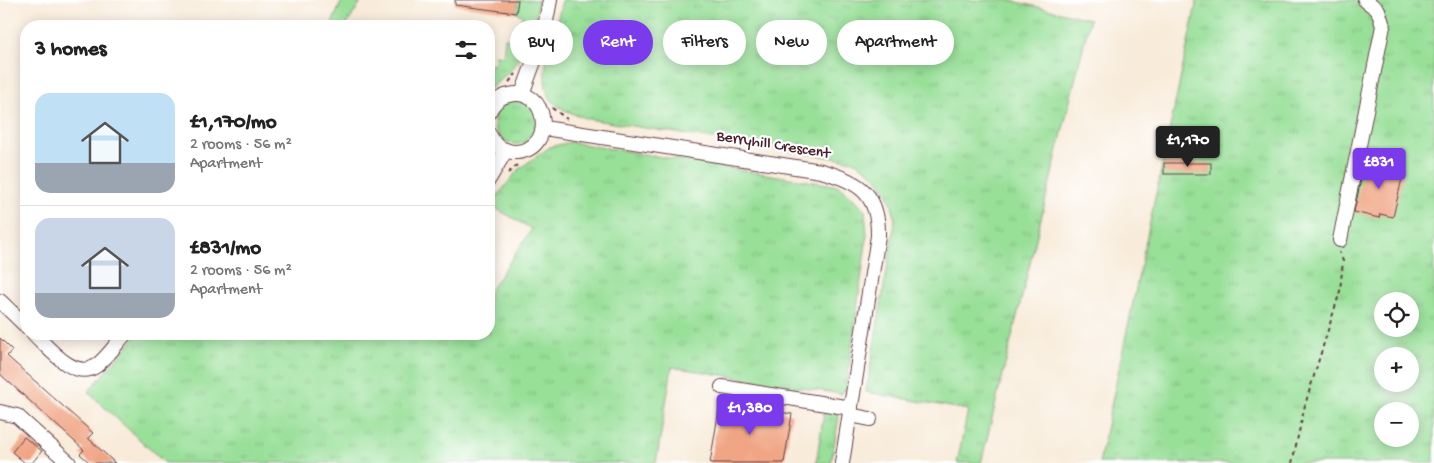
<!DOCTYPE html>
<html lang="en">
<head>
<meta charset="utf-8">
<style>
  :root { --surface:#fff; --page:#f2f2f2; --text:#222; --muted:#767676; --line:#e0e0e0; --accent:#7c3aed }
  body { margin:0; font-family:"Gochi Hand",sans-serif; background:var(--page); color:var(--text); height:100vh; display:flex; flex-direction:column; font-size:19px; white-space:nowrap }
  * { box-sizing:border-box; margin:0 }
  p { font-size:16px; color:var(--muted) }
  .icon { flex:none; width:28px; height:28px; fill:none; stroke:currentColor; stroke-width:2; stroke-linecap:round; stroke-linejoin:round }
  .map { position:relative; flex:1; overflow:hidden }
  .sheet { position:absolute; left:20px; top:20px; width:475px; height:320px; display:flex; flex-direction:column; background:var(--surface); border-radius:20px; box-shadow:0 2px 12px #0003 }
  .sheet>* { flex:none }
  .banner { position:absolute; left:510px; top:20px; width:475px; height:45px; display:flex; gap:10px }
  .fabs { position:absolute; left:1374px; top:292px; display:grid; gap:10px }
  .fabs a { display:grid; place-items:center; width:45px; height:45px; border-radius:50%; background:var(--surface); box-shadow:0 2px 12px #0003; font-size:25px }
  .price { position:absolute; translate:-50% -42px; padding:0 11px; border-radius:5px; background:var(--accent); color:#fff; font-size:16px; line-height:32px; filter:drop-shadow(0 1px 2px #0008) }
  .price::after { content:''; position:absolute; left:50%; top:30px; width:15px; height:11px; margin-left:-8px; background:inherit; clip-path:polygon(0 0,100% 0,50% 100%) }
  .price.on { background:#222; color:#fff }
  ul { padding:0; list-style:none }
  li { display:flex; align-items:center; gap:15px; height:125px; padding:0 15px }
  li+li { border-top:1px solid var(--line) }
  li span { display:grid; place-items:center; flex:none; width:140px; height:100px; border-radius:15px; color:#555 }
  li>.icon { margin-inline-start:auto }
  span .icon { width:60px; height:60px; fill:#fffc; stroke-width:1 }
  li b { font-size:21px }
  h2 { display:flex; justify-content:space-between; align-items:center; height:60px; padding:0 15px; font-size:21px }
  .pill { padding:0 18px; border-radius:22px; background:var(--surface); box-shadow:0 2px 12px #0003; font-size:18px; line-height:45px }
  .pill.on { background:var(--accent); color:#fff }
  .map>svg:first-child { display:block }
  .grass { fill:url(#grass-tufts); stroke:#717f62; fill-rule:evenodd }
  .building { fill:#f0a685 }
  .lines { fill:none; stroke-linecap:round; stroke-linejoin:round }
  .minor-casing { stroke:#643e45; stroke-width:16 }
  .path { stroke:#643e45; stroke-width:2; stroke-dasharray:4 4; stroke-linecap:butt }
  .minor { stroke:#fff; stroke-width:14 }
  .labels { text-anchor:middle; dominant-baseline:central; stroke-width:4.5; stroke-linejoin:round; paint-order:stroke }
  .street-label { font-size:16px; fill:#4a1f2b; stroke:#fff }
</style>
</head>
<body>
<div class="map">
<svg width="1434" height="463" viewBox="0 0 1434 463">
  <defs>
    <pattern id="grass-tufts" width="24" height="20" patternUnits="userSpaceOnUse" patternTransform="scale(1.25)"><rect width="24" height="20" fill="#98df98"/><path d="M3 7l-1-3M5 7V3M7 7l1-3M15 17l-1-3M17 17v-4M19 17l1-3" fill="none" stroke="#84bf83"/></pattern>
  </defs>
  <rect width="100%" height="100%" fill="#fff"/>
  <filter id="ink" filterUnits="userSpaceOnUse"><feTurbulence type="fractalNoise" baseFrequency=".02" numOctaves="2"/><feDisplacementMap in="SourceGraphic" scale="10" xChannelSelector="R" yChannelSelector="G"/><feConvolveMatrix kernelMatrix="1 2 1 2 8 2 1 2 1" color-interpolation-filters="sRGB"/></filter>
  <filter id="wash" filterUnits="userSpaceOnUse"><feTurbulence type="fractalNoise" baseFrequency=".0096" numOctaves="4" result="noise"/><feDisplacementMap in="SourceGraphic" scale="20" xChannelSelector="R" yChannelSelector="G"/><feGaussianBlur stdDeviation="1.12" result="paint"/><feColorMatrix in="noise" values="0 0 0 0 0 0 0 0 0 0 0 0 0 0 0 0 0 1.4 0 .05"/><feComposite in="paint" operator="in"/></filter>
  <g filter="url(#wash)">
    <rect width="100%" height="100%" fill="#f8ebd9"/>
    <g class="grass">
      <polygon points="342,0 362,0 346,26 331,26"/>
      <path d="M518 0H538C533 43 523 63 489 89V64L494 65 495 55 503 56 505 38 519 39 522 15 516 13Z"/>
      <path d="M562 0H1008L1090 19 981 463H957L968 410 866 392 895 223C892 192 880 175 853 161L588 119C576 115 559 110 551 99 534 77 558 25 562 0Z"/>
      <path d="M1197 0H1434V463H1099ZM1382 301H1410V329H1382ZM1382 356H1410V384H1382ZM1382 411H1410V439H1382Z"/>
      <circle cx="516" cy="122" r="22"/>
      <polygon points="570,142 839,186 860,204 865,211 867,236 846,389 841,394 672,367 656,463 165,463 88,392 138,334 489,334 489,292 532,229 490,205 519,169 550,147"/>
      <polygon points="825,407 835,410 839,417 831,463 816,463"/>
    </g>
    <g id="blocks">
      <g class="building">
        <polygon points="455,0 518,0 516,13 455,5"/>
        <polygon points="1365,161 1404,170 1393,217 1380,214 1379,218 1354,212"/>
        <rect x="1164" y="163" width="47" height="11"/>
        <polygon points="0,338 12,350 7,356 93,433 88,438 115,463 90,463 80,454 84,450 0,374"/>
        <polygon points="720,403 792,414 784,463 710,463"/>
        <polygon points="24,437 42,451 32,463 25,463 12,452"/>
      </g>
    </g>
  </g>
  <g filter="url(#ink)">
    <use href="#blocks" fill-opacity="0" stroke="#643e45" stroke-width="1"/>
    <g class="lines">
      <defs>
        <g id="minor">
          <polyline points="522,94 543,37 550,0"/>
          <path d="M489 112C493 103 499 97 509 95 548 85 557 150 516 152 504 153 494 145 489 134"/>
          <path d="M544 128 821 171C858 181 879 193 878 236L842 463"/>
          <polyline points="489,179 506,150"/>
          <polyline points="1340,240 1383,26 1378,10 1365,0"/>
          <polyline points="0,301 26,326"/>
          <path d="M34 334C48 347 74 381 96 366 107 358 116 344 125 334"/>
          <polyline points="722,387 851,408"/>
          <polyline points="0,412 17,416 69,463"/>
          <polyline points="850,415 870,419"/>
        </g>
      </defs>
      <use href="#minor" class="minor-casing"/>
      <g class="path">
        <polyline points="509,82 516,74"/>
        <polyline points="552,108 567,119"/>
        <polyline points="508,173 517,165"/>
        <polyline points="490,196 494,191"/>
        <polyline points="1292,463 1305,405 1340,291 1343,261 1339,252"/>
      </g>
      <use href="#minor" class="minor"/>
    </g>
  </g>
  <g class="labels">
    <g class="street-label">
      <text transform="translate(773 146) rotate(9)">Berryhill Crescent</text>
    </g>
  </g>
</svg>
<div class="fabs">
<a><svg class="icon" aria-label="locate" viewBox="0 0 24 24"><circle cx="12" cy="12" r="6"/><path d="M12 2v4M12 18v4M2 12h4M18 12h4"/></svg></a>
<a>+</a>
<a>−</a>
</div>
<b class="price on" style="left:1188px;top:168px">£1,170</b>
<b class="price" style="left:1379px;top:190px">£831</b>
<b class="price" style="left:750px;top:436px">£1,380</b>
<div class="banner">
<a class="pill">Buy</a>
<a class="pill on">Rent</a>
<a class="pill">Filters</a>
<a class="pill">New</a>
<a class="pill">Apartment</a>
</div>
<section class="sheet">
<h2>3 homes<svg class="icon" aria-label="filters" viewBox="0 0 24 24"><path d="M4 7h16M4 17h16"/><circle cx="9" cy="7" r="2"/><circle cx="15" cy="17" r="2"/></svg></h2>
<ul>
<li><span style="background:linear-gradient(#bfe0f5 70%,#9aa5b1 0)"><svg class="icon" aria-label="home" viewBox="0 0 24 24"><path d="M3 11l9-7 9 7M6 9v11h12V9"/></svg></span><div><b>£1,170/mo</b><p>2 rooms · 56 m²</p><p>Apartment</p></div></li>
<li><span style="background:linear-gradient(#c9d6e8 75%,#9aa5b1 0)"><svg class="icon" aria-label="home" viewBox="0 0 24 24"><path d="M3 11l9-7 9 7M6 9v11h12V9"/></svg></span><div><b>£831/mo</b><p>2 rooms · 56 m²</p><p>Apartment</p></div></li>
</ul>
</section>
</div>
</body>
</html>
